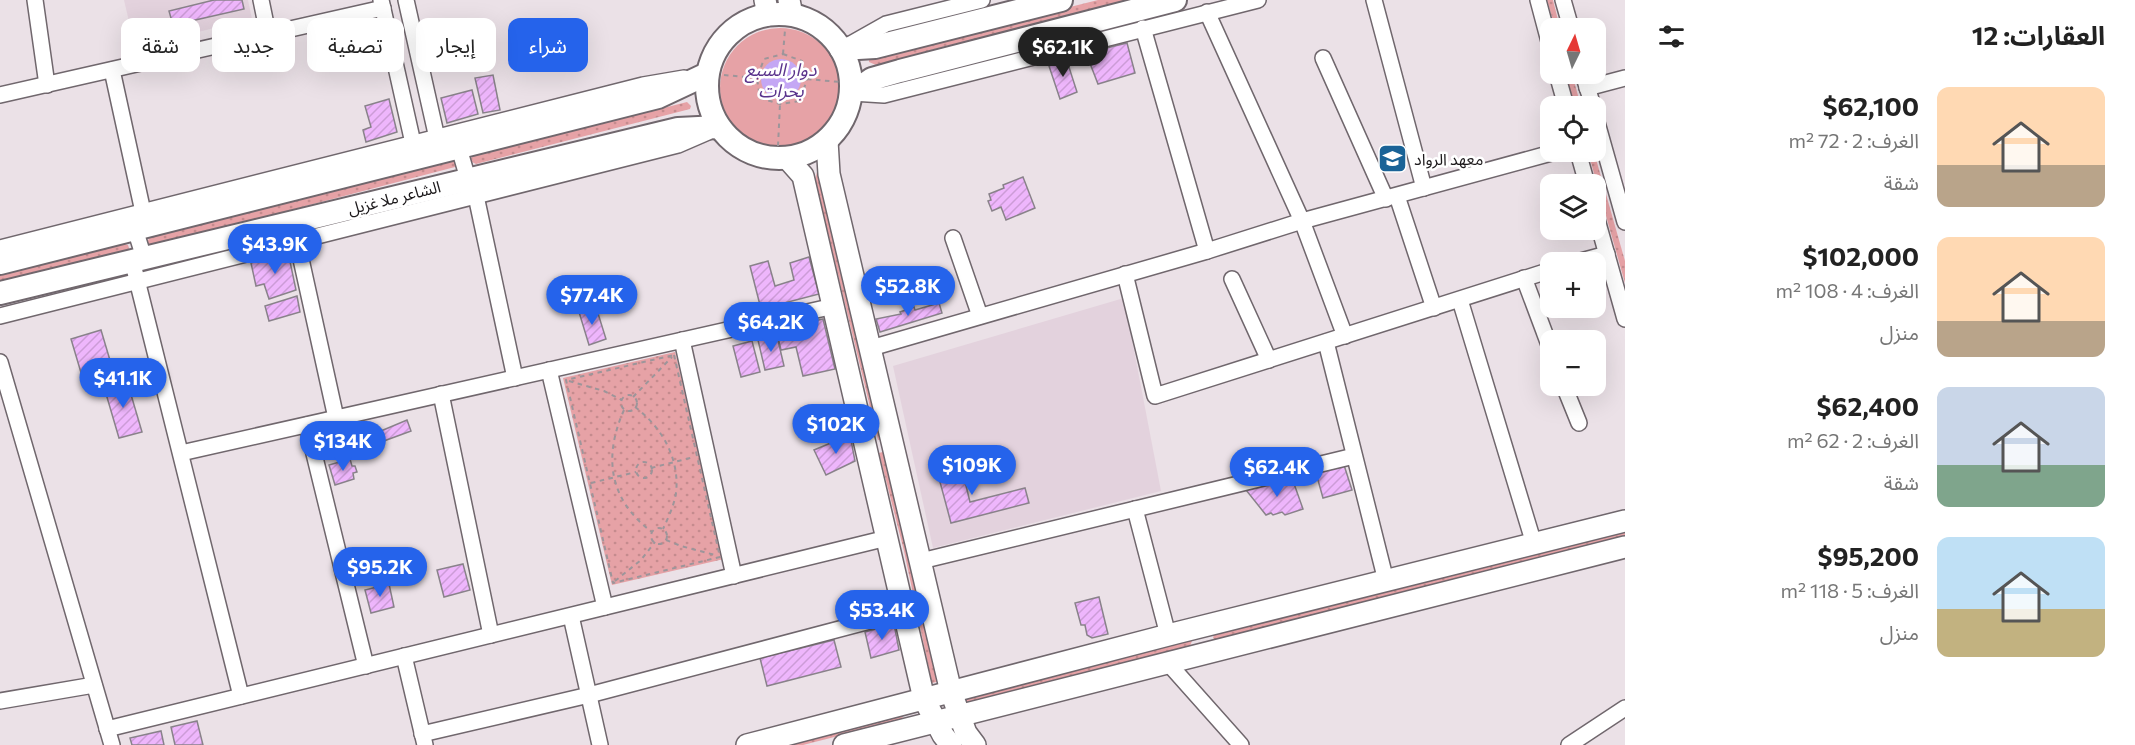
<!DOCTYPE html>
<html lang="ar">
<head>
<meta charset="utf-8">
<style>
  :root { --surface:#fff; --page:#f2f2f2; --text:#222; --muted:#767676; --accent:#2563eb }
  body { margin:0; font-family:Commissioner,"Noto Sans Arabic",sans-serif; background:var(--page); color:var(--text); direction:rtl; height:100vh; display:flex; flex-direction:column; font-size:22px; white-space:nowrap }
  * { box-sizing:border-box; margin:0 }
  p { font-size:20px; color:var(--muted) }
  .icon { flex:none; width:33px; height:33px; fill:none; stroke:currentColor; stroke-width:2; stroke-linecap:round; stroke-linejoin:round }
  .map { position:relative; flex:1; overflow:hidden; direction:ltr }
  .details { display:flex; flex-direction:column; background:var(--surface); width:510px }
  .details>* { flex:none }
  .banner { position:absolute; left:18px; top:18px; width:570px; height:54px; direction:rtl; display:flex; gap:12px }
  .needle { width:39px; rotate:5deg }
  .fabs { position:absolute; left:1540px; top:18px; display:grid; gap:12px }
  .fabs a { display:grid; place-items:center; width:66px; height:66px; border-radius:12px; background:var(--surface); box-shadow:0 6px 24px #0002; font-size:30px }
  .price { position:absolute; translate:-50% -51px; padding:0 14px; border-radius:21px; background:var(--accent); color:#fff; font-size:20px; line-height:39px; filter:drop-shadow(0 2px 3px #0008) }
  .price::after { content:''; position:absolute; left:50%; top:36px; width:18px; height:14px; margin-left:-9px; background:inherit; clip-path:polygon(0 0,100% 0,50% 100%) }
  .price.active { background:#222; color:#fff }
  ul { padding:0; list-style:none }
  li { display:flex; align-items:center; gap:18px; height:150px; padding:0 30px }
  li span { display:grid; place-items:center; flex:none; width:168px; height:120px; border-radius:12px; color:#555 }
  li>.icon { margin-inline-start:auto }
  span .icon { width:72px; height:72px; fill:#fffc; stroke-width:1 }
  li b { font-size:26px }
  h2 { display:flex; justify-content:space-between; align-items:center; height:72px; padding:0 30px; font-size:26px }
  .pill { padding:0 21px; border-radius:12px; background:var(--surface); box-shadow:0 6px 24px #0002; font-size:21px; line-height:54px }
  .pill.active { background:var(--accent); color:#fff }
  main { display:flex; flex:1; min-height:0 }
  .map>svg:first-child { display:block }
  .built { fill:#e3d2dd }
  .grass { fill:url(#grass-dots) }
  .garden { fill:#e6a2a6 }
  .water { fill:#c4a7f4 }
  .building { fill:url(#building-hatch); stroke:#89828a; stroke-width:1.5 }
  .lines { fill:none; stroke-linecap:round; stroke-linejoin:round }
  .street-casing { stroke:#70676d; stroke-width:18 }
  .secondary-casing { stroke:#70676d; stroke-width:24 }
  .primary-casing { stroke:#70676d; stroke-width:26 }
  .path { stroke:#9d959a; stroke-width:2; stroke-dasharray:4.5 4.5; stroke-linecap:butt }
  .street { stroke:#fff; stroke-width:15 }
  .secondary { stroke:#fff; stroke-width:21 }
  .primary { stroke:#fff; stroke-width:22 }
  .labels { text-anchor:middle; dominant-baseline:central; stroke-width:5; stroke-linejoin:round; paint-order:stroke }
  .poi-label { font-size:16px; fill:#1c191b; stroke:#fff; text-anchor:start }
  .street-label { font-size:16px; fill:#1c191b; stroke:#fff }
  .water-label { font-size:18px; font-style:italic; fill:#5a338c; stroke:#fff }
</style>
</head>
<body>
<main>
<section class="details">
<h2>العقارات: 12<svg class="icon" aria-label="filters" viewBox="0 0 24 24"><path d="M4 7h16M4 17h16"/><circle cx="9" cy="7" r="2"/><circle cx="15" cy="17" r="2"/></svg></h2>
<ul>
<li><span style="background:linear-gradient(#ffd9b3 65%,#b9a48a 0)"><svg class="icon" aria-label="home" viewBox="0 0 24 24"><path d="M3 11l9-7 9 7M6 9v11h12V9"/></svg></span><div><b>$62,100</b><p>الغرف: 2 · 72 m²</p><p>شقة</p></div></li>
<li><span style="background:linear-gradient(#ffd9b3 70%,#b9a48a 0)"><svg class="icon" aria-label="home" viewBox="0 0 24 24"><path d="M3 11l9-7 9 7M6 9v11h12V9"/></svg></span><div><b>$102,000</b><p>الغرف: 4 · 108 m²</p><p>منزل</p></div></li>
<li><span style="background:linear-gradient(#c9d6e8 65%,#7fa58c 0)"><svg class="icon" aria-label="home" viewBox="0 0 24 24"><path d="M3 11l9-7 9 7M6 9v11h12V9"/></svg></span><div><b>$62,400</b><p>الغرف: 2 · 62 m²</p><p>شقة</p></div></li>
<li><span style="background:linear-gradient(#bfe0f5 60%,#c2b280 0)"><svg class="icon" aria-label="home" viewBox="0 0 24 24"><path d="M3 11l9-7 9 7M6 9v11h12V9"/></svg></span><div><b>$95,200</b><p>الغرف: 5 · 118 m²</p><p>منزل</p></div></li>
</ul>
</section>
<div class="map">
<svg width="1625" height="745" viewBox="0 0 1625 745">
  <defs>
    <pattern id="grass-dots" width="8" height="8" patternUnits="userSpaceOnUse" patternTransform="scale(1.5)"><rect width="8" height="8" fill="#e6a2a6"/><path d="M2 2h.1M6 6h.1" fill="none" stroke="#c58b8e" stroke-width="1.8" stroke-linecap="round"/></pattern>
    <pattern id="building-hatch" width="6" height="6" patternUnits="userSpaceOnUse" patternTransform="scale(1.5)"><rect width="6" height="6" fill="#eeb6fc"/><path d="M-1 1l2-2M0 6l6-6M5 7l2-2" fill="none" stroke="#cc9cd7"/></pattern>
  </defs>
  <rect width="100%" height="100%" fill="#ebe1e7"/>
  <g class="built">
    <polygon points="124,0 248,0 252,19 135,47"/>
    <polygon points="1124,298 1161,491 933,548 893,366"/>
  </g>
  <g class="grass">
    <polygon points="1098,0 1137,0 946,46 876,65 869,62 869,60 873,56"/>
    <polygon points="1547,0 1553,0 1560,28 1555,28"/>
    <polygon points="1566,74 1572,74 1579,99 1573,101"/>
    <polygon points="687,102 691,106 690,109 476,164 472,162 471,158 474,156"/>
    <polygon points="1588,152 1594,152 1625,261 1625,283"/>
    <polygon points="452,160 456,164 455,167 152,246 147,242 150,237"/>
    <polygon points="817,172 824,181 886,439 878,440 815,180"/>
    <polygon points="124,244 128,245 129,248 127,251 0,283 0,275"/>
    <polygon points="675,352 724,559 612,585 563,378"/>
    <polygon points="886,451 940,681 932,683 904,551 879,453"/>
    <polygon points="1625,528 1625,538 1216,640 1213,638 1214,634"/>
    <polygon points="1186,639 1192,641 1189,648 962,705 959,697"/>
    <polygon points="900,713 904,715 901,720 803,745 775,745"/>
  </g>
  <circle class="garden" cx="780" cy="88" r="60"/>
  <circle class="water" cx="781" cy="79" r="20"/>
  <g class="building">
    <polygon points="214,0 242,0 244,9 173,25 169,11"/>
    <polygon points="1127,43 1135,73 1098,84 1086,53"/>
    <polygon points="1063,59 1067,61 1077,92 1060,99 1048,63"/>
    <polygon points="493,75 500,110 483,113 475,78"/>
    <polygon points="472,90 478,114 447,123 441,98"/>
    <polygon points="389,99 397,132 366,142 363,130 371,127 365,106"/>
    <polygon points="1023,177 1035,208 1006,220 1001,207 992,211 988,201 991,200 989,194 1004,188 1003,185"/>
    <polygon points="288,252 296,290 269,299 264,284 256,286 251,263"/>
    <polygon points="809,257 819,294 761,309 750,266 768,261 775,286 794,280 790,263"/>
    <polygon points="1596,274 1602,293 1596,295"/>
    <polygon points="297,296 300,312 269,321 265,306"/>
    <polygon points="939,303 942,313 880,332 876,319 901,314 900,312 914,307 915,310"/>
    <polygon points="596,307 606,339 589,345 579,312"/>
    <polygon points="823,319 835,369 803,376 796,347 781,350 776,330"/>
    <polygon points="101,330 112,367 82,376 71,339"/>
    <polygon points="777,336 784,366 765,370 758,340"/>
    <polygon points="752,341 760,372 741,377 733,346"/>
    <polygon points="127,381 142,432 119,438 104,387"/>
    <polygon points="407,420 411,431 373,445 369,436"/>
    <polygon points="850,435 855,461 826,475 814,450"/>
    <polygon points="350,459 352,466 355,466 357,472 353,473 354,479 335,485 329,465"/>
    <polygon points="960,461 970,502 1025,488 1029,503 951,523 936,467"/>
    <polygon points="1344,465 1352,490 1323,498 1316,473"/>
    <polygon points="1292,478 1303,509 1285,515 1282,512 1273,515 1271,513 1266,515 1246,490"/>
    <polygon points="463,564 470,590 444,597 437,570"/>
    <polygon points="389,584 394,607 371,613 365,590"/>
    <polygon points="1099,597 1108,634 1092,638 1087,635 1085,625 1081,625 1075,603"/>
    <polygon points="894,624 899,650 871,658 865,632"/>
    <polygon points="834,640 841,667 767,686 760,658"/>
    <polygon points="197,721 203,745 175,745 171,727"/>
    <polygon points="161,731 164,745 132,745 130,738"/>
  </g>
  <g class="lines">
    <defs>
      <g id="street">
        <polyline points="35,0 47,85"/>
        <polyline points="261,0 268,34"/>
        <polyline points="381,0 415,152"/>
        <polyline points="406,0 439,147"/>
        <polyline points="1374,0 1424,188"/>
        <polyline points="1538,0 1551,49"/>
        <polyline points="1563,0 1571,28"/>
        <polyline points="1207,12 1302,221 1345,336"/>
        <polyline points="1143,28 1207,251"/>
        <polyline points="847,46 886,24 982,0"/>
        <polyline points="1323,58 1386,199"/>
        <polyline points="112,70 145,221"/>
        <polyline points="1557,74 1566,106"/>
        <polyline points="1583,74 1593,106"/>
        <polyline points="1587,88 1625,78"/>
        <polyline points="852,93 884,95 1258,0"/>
        <polyline points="0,95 383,8"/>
        <polyline points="1596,119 1625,222"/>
        <polyline points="459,148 468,179"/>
        <polyline points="1578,152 1587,184"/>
        <polyline points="476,196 515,378"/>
        <polyline points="1397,196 1434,308"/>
        <polyline points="1596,216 1625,319"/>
        <polyline points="135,229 144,258"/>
        <polyline points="953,238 980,316"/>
        <polyline points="297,241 336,418"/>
        <polyline points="0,248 643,85 684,78"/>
        <polyline points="1577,262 1607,254"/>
        <polyline points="135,272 241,696"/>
        <polyline points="1125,274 1155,396 1551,270"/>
        <polyline points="1524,278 1551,350"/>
        <polyline points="1232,279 1269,360"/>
        <polyline points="1460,300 1534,544"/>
        <polyline points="0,316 678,145 708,132"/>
        <polyline points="682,340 734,576"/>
        <polyline points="1326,342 1386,581"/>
        <polyline points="871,348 1207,251 1302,221 1555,152"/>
        <polyline points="0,362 112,745"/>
        <polyline points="549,370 605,607"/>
        <polyline points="1564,386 1579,423"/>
        <polyline points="441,394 491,635"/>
        <polyline points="307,425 366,666"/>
        <polyline points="181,453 834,306"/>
        <polyline points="1135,509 1168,635"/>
        <polyline points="921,561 1354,456"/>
        <polyline points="571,616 600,745"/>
        <polyline points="404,656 425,745"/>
        <polyline points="1168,663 1241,745"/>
        <polyline points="0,701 94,685"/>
        <polyline points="107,729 887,538"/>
        <polyline points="422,734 589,695 904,612"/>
        <polyline points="1569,745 1625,708"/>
      </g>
      <g id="secondary">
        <polyline points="765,0 768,15"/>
        <polyline points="789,0 792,15"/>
        <polyline points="827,141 829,174 951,692 966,733 975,745"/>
        <polyline points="787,158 803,176 924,699 943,735 951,745"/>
        <polyline points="747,745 1176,633 1625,521"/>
        <polyline points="844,745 1625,547"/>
      </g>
      <g id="primary">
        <circle cx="779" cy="86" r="72"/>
        <polyline points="841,49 875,47 1061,0"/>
        <polyline points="852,93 872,79 900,71 1175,0"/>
        <polyline points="0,263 658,97 707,74"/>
        <polyline points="0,293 678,129 719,127"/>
      </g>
    </defs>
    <use href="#street" class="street-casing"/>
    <use href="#secondary" class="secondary-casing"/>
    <use href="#primary" class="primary-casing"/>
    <g class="path">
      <polygon points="783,54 802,61 807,79 800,101 780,104 760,98 757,78 764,59"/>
      <polyline points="783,54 785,30"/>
      <polyline points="724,75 757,78"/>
      <polyline points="807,79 840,82"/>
      <polyline points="778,146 780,104"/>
      <polygon points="674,355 720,557 613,583 566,380"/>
      <polyline points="569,381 604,391 622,400"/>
      <circle cx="629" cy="403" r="8"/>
      <polyline points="633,397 672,357"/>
      <path d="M635 407C662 427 680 459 676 493 674 506 668 518 663 529"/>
      <path d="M624 410C603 457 609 500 652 532"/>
      <circle cx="644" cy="470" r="8"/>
      <polyline points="651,468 694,457"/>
      <polyline points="591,483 636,472"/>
      <circle cx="659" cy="536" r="8"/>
      <polyline points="666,540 681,546 715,555"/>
      <polyline points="615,581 641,560 655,542"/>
    </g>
    <use href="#street" class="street"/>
    <use href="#secondary" class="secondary"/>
    <use href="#primary" class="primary"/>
  </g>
  <defs>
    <symbol id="school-square" viewBox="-11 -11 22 22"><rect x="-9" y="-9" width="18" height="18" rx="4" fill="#1a6397" stroke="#fff"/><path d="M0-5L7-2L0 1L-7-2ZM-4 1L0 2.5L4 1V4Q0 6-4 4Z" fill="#fff"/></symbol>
  </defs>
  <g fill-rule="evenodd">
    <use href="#school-square" x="1376" y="142" width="33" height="33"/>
  </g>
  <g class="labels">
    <g class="poi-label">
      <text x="1414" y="158">معهد الرواد</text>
    </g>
    <g class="street-label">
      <text transform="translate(394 197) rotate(-14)">الشاعر ملا غزيل</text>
    </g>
    <g class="water-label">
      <text x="781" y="69">دوار السبع<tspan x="781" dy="21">بحرات</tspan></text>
    </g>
  </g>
</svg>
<div class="fabs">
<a><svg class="needle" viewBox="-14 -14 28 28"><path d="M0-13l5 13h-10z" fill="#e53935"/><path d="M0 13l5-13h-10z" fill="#767676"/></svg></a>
<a><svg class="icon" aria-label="locate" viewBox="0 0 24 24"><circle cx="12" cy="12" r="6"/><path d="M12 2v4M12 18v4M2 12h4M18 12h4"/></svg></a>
<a><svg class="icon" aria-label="layers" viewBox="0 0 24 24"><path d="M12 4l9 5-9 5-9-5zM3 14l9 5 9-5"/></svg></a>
<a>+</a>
<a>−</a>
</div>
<b class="price active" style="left:1063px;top:78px">$62.1K</b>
<b class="price" style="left:275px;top:275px">$43.9K</b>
<b class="price" style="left:908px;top:317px">$52.8K</b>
<b class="price" style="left:592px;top:326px">$77.4K</b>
<b class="price" style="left:771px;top:353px">$64.2K</b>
<b class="price" style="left:123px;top:409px">$41.1K</b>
<b class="price" style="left:836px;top:455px">$102K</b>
<b class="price" style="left:343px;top:472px">$134K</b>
<b class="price" style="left:972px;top:496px">$109K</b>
<b class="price" style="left:1277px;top:498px">$62.4K</b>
<b class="price" style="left:380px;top:598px">$95.2K</b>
<b class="price" style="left:882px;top:641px">$53.4K</b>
<div class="banner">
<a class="pill active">شراء</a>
<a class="pill">إيجار</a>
<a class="pill">تصفية</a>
<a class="pill">جديد</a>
<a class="pill">شقة</a>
</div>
</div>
</main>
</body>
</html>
